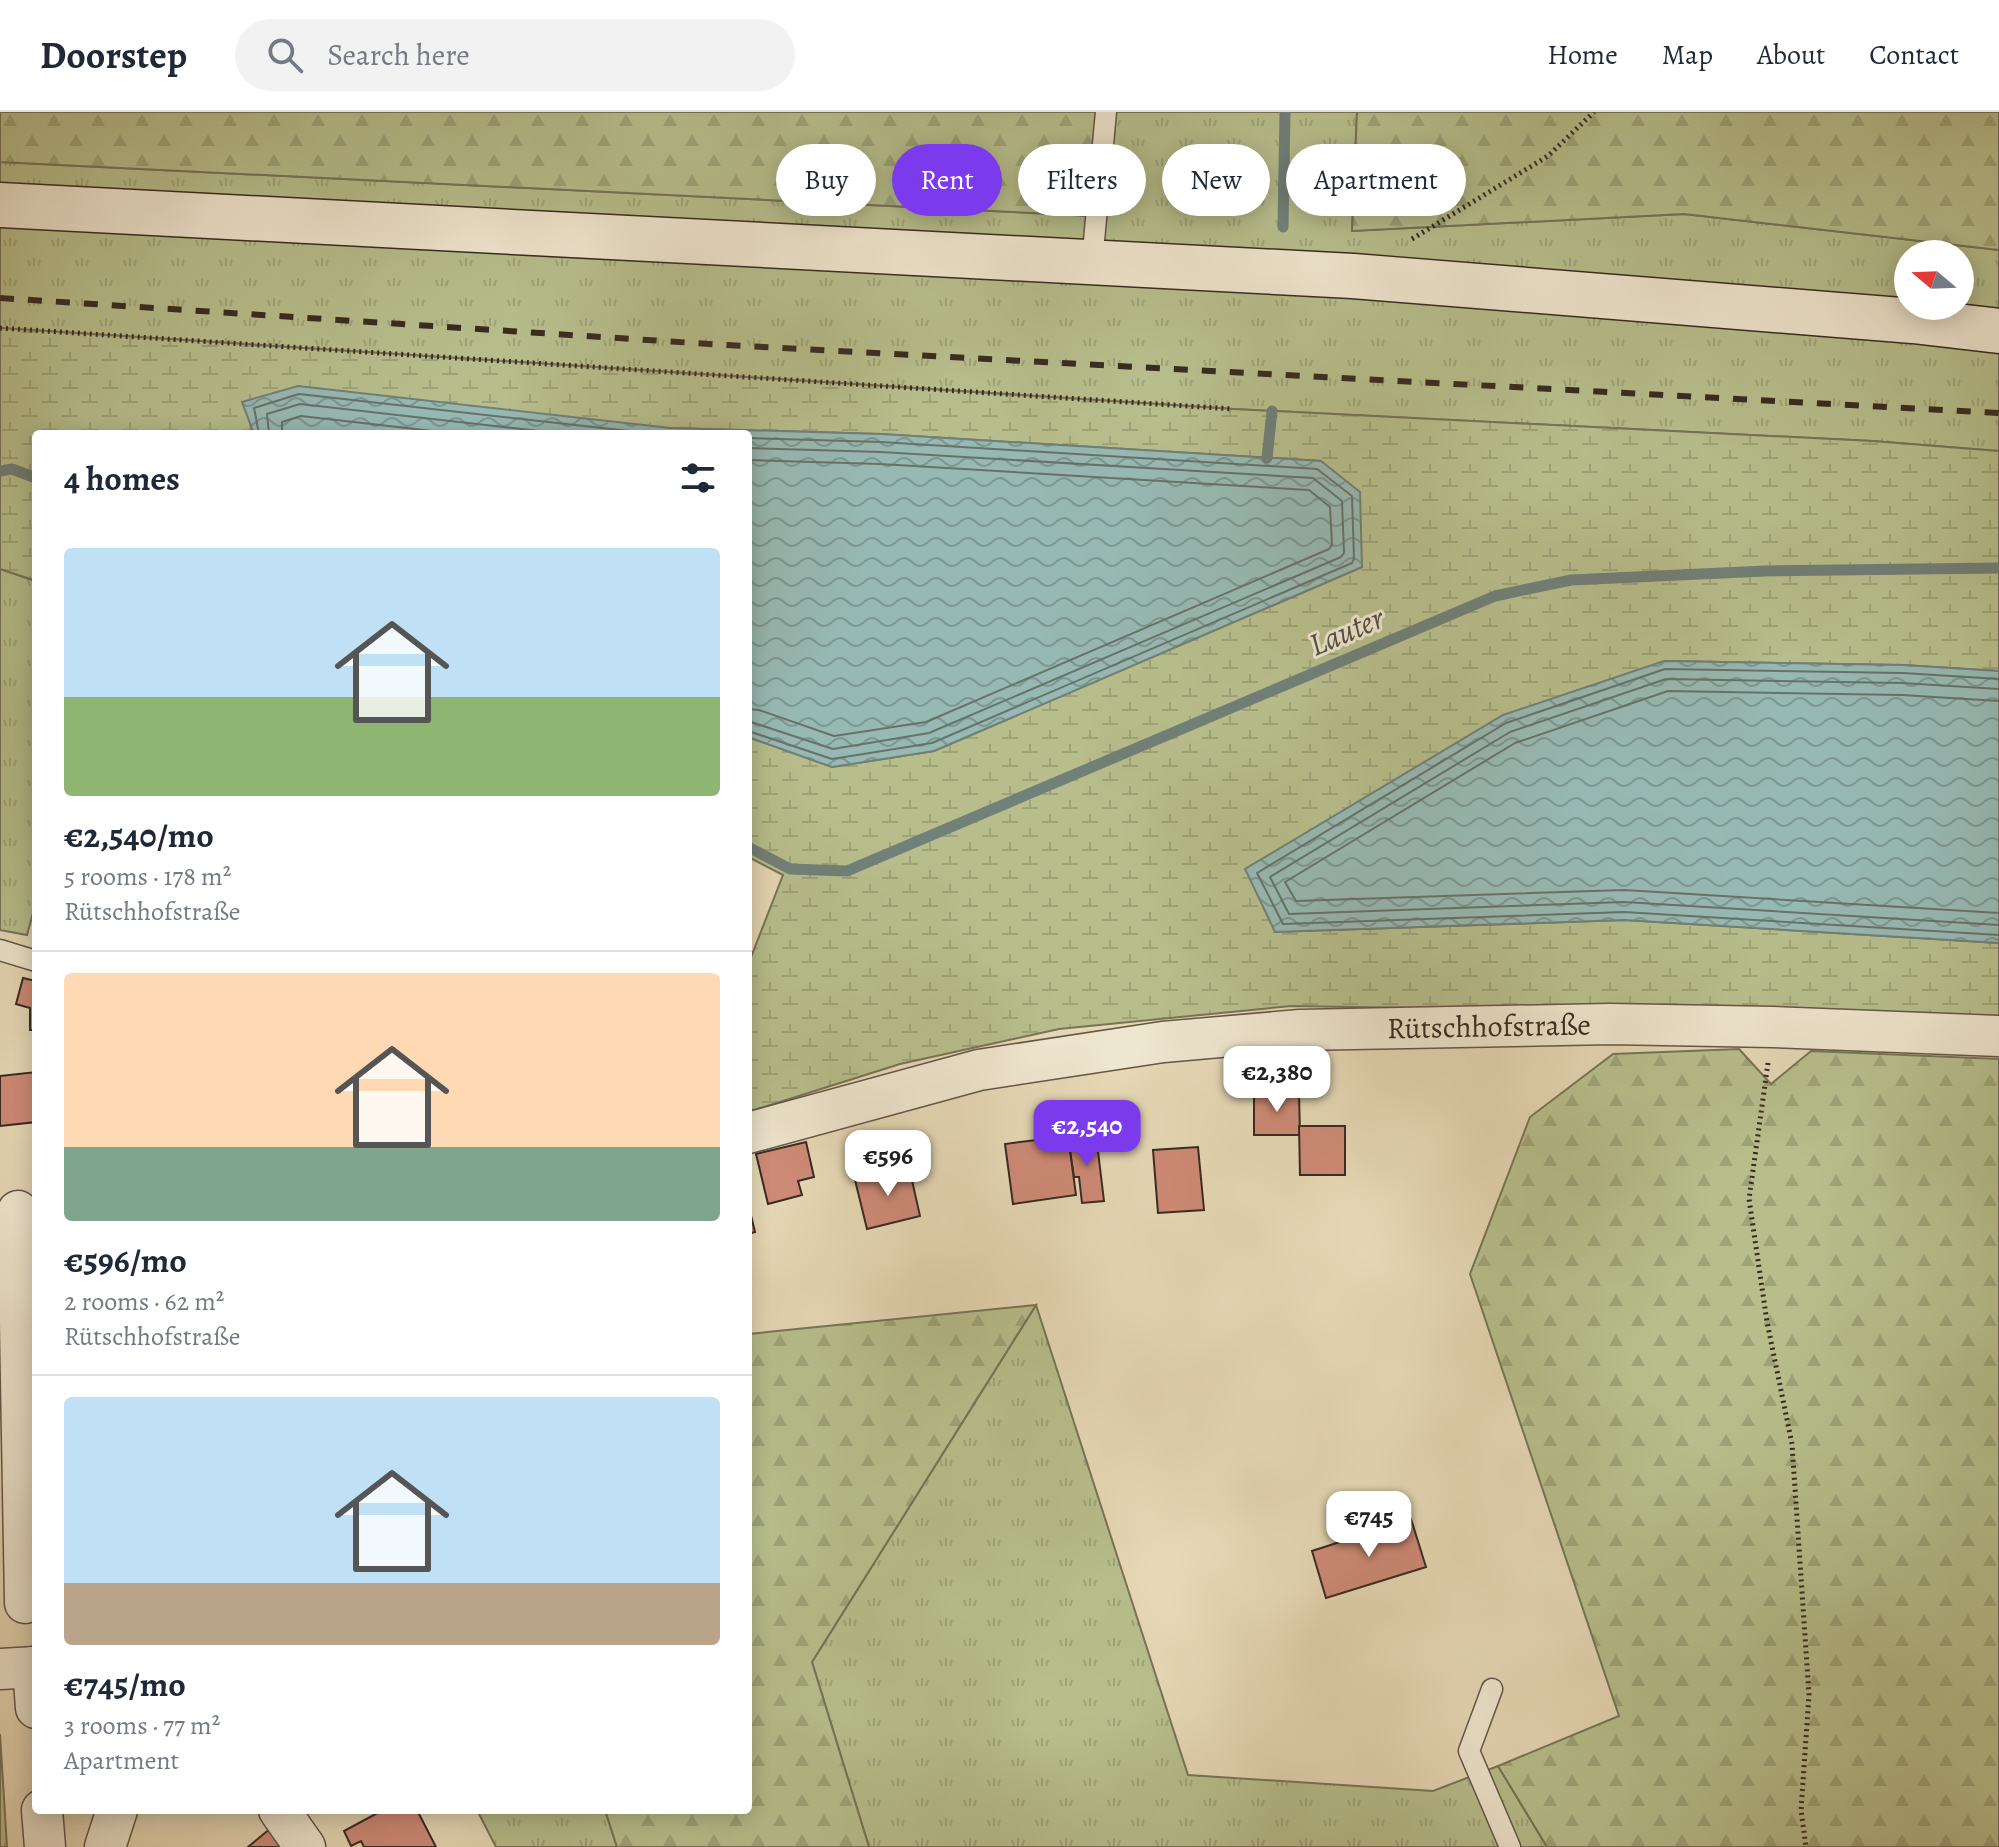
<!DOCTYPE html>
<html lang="en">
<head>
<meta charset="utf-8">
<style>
  :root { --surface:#fff; --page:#f2f2f3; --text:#1f2937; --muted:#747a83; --line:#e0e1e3; --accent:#7c3aed }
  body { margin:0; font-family:Alegreya,serif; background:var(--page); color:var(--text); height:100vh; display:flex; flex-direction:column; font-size:30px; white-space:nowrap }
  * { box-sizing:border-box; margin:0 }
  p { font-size:26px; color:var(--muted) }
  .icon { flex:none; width:44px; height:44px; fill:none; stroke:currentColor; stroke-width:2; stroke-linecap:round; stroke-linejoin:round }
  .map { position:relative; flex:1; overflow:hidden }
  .details { position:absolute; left:32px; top:318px; width:720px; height:1384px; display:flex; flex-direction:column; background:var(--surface); border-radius:8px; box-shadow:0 4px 20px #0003 }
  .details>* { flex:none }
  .top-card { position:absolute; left:776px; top:32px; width:760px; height:72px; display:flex; gap:16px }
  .needle { width:52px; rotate:289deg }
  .controls { position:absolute; left:1894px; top:128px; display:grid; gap:16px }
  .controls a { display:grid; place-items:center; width:80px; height:80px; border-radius:50%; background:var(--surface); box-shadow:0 4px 20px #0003; font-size:40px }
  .price { position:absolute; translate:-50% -68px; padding:0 18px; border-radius:16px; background:#fff; color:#222; font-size:26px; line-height:52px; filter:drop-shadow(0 2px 4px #0008) }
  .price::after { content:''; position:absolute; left:50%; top:48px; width:24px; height:18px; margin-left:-12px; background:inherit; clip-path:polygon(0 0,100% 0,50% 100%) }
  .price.active { background:var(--accent); color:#fff }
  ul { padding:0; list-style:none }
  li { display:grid; align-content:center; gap:16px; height:424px; padding:0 32px }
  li+li { border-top:2px solid var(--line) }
  li span { display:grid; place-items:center; height:248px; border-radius:8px; color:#555 }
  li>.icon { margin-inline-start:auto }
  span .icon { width:144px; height:144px; fill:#fffc; stroke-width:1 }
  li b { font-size:34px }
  h2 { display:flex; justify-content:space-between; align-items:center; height:96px; padding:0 32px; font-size:34px }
  .tag { padding:0 28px; border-radius:36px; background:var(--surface); box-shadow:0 4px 20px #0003; font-size:28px; line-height:72px }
  .tag.active { background:var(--accent); color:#fff }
  header { display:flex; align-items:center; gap:48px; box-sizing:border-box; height:112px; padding:0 40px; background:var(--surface); border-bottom:2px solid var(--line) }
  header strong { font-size:38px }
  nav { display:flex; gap:44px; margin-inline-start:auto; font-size:28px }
  .search { width:560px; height:72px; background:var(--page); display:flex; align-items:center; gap:20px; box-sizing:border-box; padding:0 28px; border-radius:44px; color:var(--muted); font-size:30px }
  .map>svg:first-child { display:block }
  .grass { fill:url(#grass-tufts); stroke:#777457; stroke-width:2; fill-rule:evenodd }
  .forest { fill:url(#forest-firs); stroke:#777457; stroke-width:2 }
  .wetland { fill:url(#wetland-marsh); stroke:#777457; stroke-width:2 }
  .water { fill:url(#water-waves); stroke:#718079; stroke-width:2 }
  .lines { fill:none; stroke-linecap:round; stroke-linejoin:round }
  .shore { stroke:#67726a; stroke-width:2 }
  .stream { stroke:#718079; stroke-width:11 }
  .building { fill:#ce8a77; stroke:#372b22; stroke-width:2 }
  .lane-casing { stroke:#635647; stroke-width:23 }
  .street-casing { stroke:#635647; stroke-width:43 }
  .secondary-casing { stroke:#372b22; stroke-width:47 }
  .path { stroke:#372b22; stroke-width:5; stroke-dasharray:2 4; stroke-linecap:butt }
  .lane { stroke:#efe6cf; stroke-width:20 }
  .street { stroke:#efe6cf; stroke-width:40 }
  .secondary { stroke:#efe6cf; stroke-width:44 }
  .rail { stroke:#372b22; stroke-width:6; stroke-dasharray:14 14; stroke-linecap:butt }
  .labels { text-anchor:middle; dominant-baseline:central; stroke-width:6; stroke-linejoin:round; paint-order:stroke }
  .street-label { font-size:30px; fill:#372b22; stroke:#efe6cf }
  .water-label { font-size:32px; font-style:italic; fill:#4f4e46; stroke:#efe6cf }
</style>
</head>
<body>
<header>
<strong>Doorstep</strong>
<div class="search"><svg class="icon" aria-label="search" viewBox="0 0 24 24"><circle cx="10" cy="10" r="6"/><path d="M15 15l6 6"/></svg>Search here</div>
<nav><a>Home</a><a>Map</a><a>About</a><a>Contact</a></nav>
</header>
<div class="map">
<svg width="1999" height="1735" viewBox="0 0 1999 1735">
  <defs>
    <pattern id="grass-tufts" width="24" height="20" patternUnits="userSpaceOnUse" patternTransform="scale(2)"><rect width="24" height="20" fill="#b7be8c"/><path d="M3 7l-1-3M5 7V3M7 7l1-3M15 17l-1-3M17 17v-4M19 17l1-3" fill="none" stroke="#9ea378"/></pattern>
    <pattern id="forest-firs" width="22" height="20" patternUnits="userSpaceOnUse" patternTransform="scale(2)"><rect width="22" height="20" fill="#b7be8c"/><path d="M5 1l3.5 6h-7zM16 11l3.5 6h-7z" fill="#9ea378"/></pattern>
    <pattern id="wetland-marsh" width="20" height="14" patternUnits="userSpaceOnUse" patternTransform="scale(2)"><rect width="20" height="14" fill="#b7be8c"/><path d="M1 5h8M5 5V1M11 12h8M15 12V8" fill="none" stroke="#9ea378"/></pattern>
    <pattern id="water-waves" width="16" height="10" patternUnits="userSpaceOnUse" patternTransform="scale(2)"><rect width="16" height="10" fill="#97b9b3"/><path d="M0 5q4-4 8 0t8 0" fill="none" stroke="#7c9791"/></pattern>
  </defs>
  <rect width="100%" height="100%" fill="#e6d8b5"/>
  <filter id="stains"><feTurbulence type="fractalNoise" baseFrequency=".0025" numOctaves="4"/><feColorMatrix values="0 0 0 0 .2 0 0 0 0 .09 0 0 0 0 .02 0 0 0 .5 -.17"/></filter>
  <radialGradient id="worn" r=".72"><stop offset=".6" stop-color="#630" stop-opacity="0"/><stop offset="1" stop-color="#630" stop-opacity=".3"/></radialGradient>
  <g class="grass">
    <path d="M1102 0H1357L1352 119 1684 102 1999 138V339L1872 329 1233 297 0 216V50L1092 104ZM1908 142H1960V194H1908Z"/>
    <polygon points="0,457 36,469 36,790 27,823 0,818"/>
    <polygon points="1036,1193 1188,1663 1433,1679 1498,1654 1547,1735 869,1735 812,1550"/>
    <polygon points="477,1698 605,1698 617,1735 496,1735"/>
  </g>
  <g class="forest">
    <polygon points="0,0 1102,0 1092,104 0,50"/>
    <polygon points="1357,0 1999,0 1999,138 1684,102 1352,119"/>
    <polygon points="1739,937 1771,972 1811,939 1999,947 1999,1735 1547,1735 1498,1654 1619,1604 1470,1162 1530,1005 1613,942"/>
    <polygon points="1036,1193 812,1550 869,1735 617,1735 605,1698 748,1698 748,1222"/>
    <polygon points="0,1622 7,1735 0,1735"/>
  </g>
  <polygon class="wetland" points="0,216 1233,297 1872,329 1999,339 1999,559 1903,553 1664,549 1276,820 1624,808 1999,831 1999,910 1611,899 1291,894 1059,917 900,952 748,1000 748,853 783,763 748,745 748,625 832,655 934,639 1362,455 1321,349 881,322 670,316 251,318 254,322 36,322 36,469 0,457"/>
  <g class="water">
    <polygon points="298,274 670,316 881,322 1321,349 1360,380 1362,455 934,639 832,655 748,625 748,322 254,322 242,290"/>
    <polygon points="1664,549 1903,553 1999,559 1999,831 1624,808 1275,820 1245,757 1503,603"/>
  </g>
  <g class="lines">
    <g class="shore">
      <polyline points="259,322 254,296 299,282 656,322"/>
      <polyline points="269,322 267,302 300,292 566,322"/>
      <polyline points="282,322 282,310 301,304 459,322"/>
      <polyline points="748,326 881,330 1317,357 1352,384 1354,447 1352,451 932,631 832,647 748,619"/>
      <polyline points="748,336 881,340 1313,366 1342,389 1344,441 1341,445 929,621 833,637 748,609"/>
      <polyline points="748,348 880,352 1309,378 1330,395 1332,433 1329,437 926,610 834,624 759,598 748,597"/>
      <polyline points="1999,567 1903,561 1665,557 1506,611 1257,761 1283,812 1624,800 1999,823"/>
      <polyline points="1999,577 1902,571 1666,567 1510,620 1270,765 1289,802 1624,790 1999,813"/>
      <polyline points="1999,589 1902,583 1668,579 1515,631 1285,770 1296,789 1624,778 1999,801"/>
    </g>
    <g class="stream">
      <polyline points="1283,115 1285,0"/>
      <polyline points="1267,346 1272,299"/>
      <polyline points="0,359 12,357 36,366"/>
      <polyline points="748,735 790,757 847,759 1495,484 1571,468 1765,459 1999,456"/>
    </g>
  </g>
  <g class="building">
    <polygon points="23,866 36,869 36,918 30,918 30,896 16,892"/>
    <polygon points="36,960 36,1010 0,1014 0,964"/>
    <polygon points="1254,981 1299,981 1300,1023 1254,1023"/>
    <polygon points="1299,1014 1345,1014 1345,1063 1300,1063"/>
    <polygon points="1096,1023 1104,1089 1082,1091 1079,1065 1074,1065 1068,1027"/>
    <polygon points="1068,1024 1076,1083 1013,1092 1005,1032"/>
    <polygon points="806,1030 814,1065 798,1069 802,1083 768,1092 756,1042"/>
    <polygon points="1198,1035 1204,1098 1158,1101 1153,1038"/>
    <polygon points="909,1055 920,1104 867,1117 855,1068"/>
    <polygon points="748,1091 755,1120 748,1122"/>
    <polygon points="1411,1407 1426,1455 1326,1486 1312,1439"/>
    <polygon points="383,1698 417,1698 436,1735 364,1735 361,1729 351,1734 344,1719"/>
    <polygon points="271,1716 287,1735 248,1735"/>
  </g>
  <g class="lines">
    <defs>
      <g id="lane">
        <polyline points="1092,150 1106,0"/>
        <polyline points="0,838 36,849"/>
        <polyline points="1492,1577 1469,1639 1510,1735"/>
      </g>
      <g id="street">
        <path id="s1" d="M748 1021 979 958 1163 930 1300 918 1610 912 1773 915 1999 924"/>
        <polyline points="18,1099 25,1491"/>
        <polyline points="33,1555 36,1596"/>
        <polyline points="0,1557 36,1555"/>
        <polyline points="42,1698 45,1735"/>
        <polyline points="279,1698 305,1735"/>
        <polyline points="105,1735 117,1698"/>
      </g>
      <polyline id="secondary" points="0,93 1353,164 1913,209 1999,219"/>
    </defs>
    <use href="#lane" class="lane-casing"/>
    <use href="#street" class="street-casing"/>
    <use href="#secondary" class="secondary-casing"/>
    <g class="path">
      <polyline points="1412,127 1548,44 1594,0"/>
      <polyline points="0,216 1233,297"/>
      <polyline points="1768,951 1749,1087 1767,1210 1792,1332 1809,1583 1801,1698 1806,1735"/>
    </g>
    <use href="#lane" class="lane"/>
    <use href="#street" class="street"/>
    <use href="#secondary" class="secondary"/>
    <polyline class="rail" points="0,186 725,233 1999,301"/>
  </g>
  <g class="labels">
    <g class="street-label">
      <text stroke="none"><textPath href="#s1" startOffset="752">Rütschhofstraße</textPath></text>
    </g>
    <g class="water-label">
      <text transform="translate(1346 519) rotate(-23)">Lauter</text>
    </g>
  </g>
  <rect width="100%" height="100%" filter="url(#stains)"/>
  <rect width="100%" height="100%" fill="url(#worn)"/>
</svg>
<div class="controls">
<a><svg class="needle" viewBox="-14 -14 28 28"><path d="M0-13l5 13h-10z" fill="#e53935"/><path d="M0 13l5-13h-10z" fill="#747a83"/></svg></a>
</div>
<b class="price" style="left:1277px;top:1002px">€2,380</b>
<b class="price active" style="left:1087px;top:1056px">€2,540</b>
<b class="price" style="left:888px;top:1086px">€596</b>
<b class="price" style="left:1369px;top:1447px">€745</b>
<div class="top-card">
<a class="tag">Buy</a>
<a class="tag active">Rent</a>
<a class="tag">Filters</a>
<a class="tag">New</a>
<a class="tag">Apartment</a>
</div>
<section class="details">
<h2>4 homes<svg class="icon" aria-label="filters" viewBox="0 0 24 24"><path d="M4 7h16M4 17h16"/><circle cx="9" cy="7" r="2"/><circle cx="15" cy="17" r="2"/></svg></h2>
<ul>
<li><span style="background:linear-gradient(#bfe0f5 60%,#8fb573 0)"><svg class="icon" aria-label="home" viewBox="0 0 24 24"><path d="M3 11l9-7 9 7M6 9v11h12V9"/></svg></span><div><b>€2,540/mo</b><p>5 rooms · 178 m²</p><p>Rütschhofstraße</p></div></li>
<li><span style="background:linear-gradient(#ffd9b3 70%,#7fa58c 0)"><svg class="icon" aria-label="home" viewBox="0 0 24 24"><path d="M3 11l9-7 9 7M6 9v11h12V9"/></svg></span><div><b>€596/mo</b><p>2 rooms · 62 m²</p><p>Rütschhofstraße</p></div></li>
<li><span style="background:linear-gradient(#bfe0f5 75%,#b9a48a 0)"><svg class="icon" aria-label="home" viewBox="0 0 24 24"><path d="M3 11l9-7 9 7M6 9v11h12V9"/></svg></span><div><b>€745/mo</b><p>3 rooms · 77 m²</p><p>Apartment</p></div></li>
</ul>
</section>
</div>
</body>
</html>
